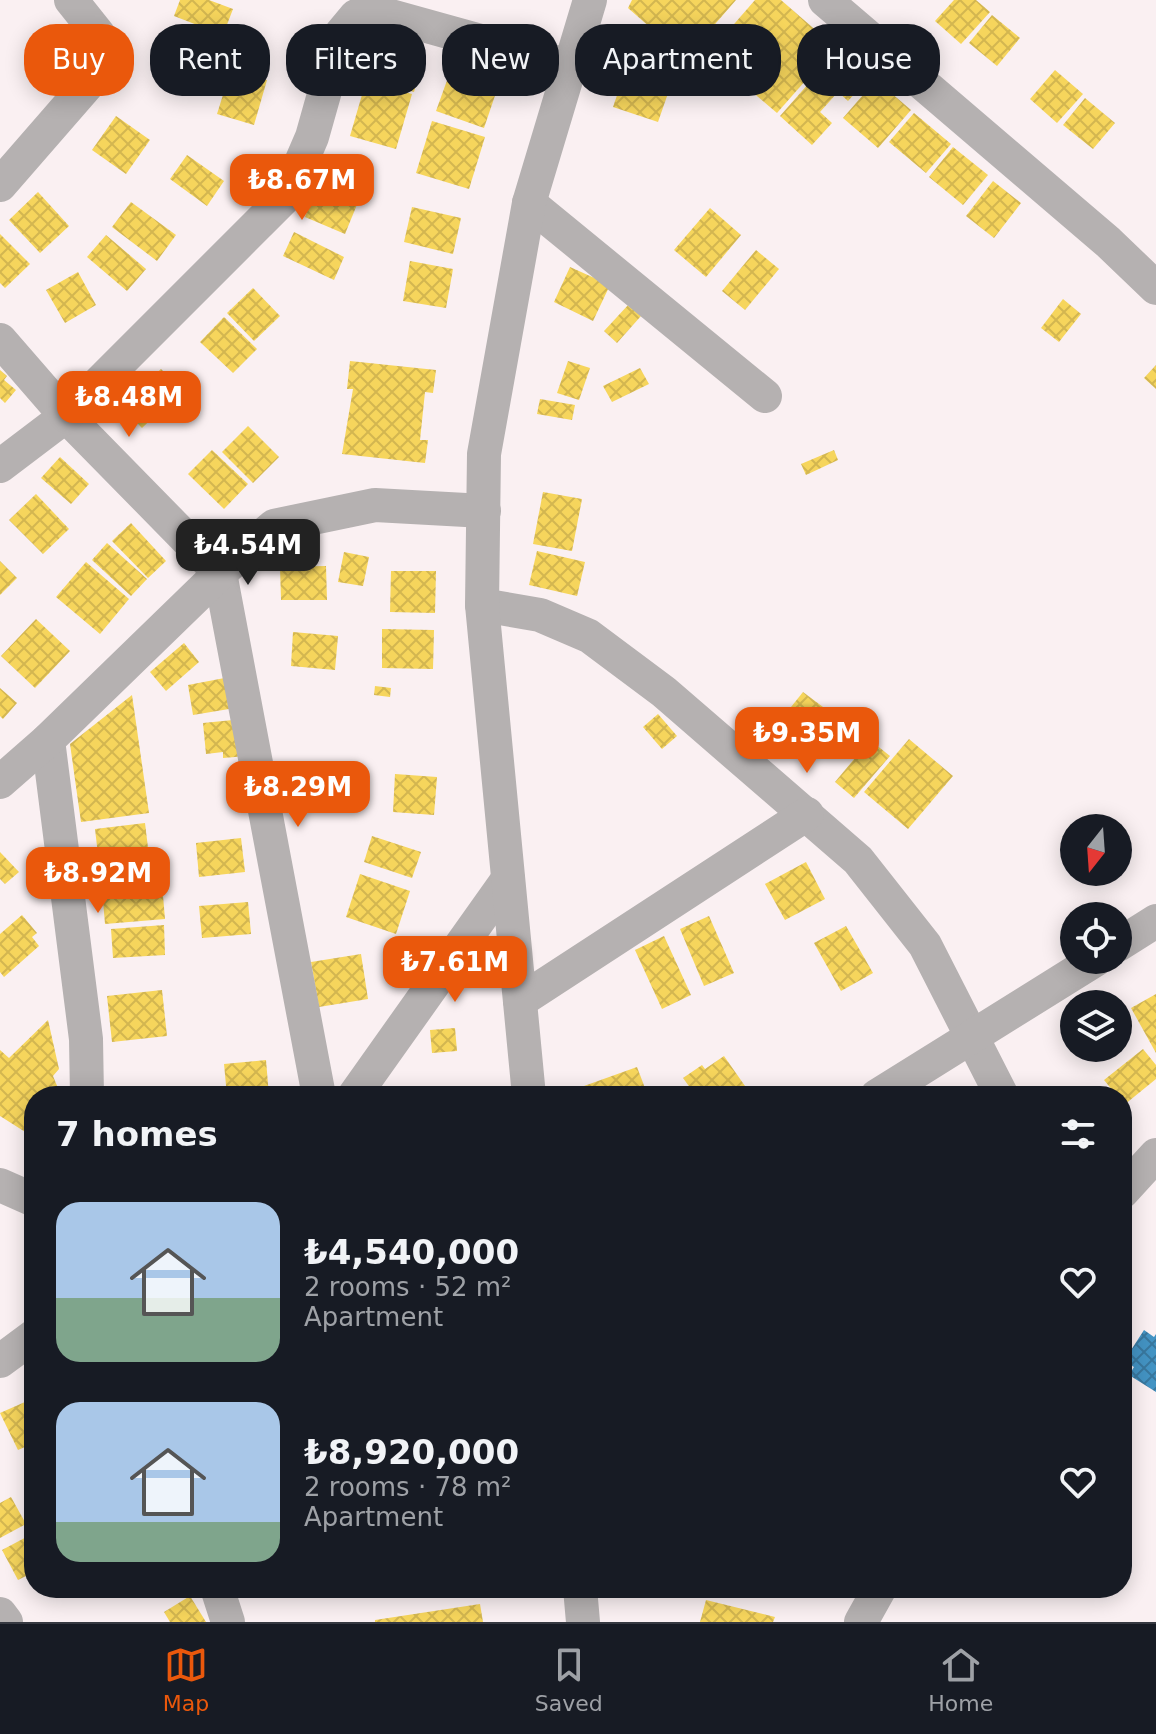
<!DOCTYPE html>
<html lang="en">
<head>
<meta charset="utf-8">
<style>
  :root { --surface:#171b24; --page:#242831; --text:#f1f3f6; --muted:#9ea1a6; --line:#363941; --accent:#ea580c }
  body { margin:0; font-family:"DejaVu Sans",sans-serif; background:var(--page); color:var(--text); height:100vh; display:flex; flex-direction:column; font-size:30px; white-space:nowrap }
  * { box-sizing:border-box; margin:0 }
  p { font-size:26px; color:var(--muted) }
  .icon { flex:none; width:44px; height:44px; fill:none; stroke:currentColor; stroke-width:2; stroke-linecap:round; stroke-linejoin:round }
  .map { position:relative; flex:1; overflow:hidden }
  .panel { position:absolute; left:24px; top:1086px; width:1108px; height:512px; display:flex; flex-direction:column; background:var(--surface); border-radius:32px; box-shadow:0 4px 20px #0003 }
  .panel>* { flex:none }
  .banner { position:absolute; left:24px; top:24px; width:1108px; height:72px; display:flex; gap:16px }
  .needle { width:52px; rotate:197deg }
  .tools { position:absolute; left:1060px; top:814px; display:grid; gap:16px }
  .tools a { display:grid; place-items:center; width:72px; height:72px; border-radius:50%; background:var(--surface); box-shadow:0 4px 20px #0003; font-size:40px }
  .price { position:absolute; translate:-50% -68px; padding:0 18px; border-radius:16px; background:var(--accent); color:#fff; font-size:26px; line-height:52px; filter:drop-shadow(0 2px 4px #0008) }
  .price::after { content:''; position:absolute; left:50%; top:48px; width:24px; height:18px; margin-left:-12px; background:inherit; clip-path:polygon(0 0,100% 0,50% 100%) }
  .price.on { background:#222; color:#fff }
  ul { padding:0; list-style:none }
  li { display:flex; align-items:center; gap:24px; height:200px; padding:0 32px }
  li span { display:grid; place-items:center; flex:none; width:224px; height:160px; border-radius:24px; color:#555 }
  li>.icon { margin-inline-start:auto }
  span .icon { width:96px; height:96px; fill:#fffc; stroke-width:1 }
  li b { font-size:34px }
  h2 { display:flex; justify-content:space-between; align-items:center; height:96px; padding:0 32px; font-size:34px }
  .pill { padding:0 28px; border-radius:32px; background:var(--surface); box-shadow:0 4px 20px #0003; font-size:28px; line-height:72px }
  .pill.on { background:var(--accent); color:#fff }
  .dock { display:flex; justify-content:space-around; align-items:center; height:112px; border-top:2px solid var(--line); background:var(--surface); font-size:22px; color:var(--muted) }
  .dock a { display:grid; justify-items:center; gap:4px }
  .dock .on { color:var(--accent) }
  .map>svg:first-child { display:block }
  .homes { fill:url(#homes-cross-hatch) }
  .schools { fill:url(#schools-cross-hatch) }
  .lines { fill:none; stroke-linecap:round; stroke-linejoin:round }
  .minor { stroke:#b5b1b1; stroke-width:34 }
</style>
</head>
<body>
<div class="map">
<svg width="1156" height="1622" viewBox="0 0 1156 1622">
  <defs>
    <pattern id="homes-cross-hatch" width="8" height="8" patternUnits="userSpaceOnUse" patternTransform="scale(2)"><rect width="8" height="8" fill="#f6d55c"/><path d="M0 0l8 8M0 8l8-8" fill="none" stroke="#d3b650"/></pattern>
    <pattern id="schools-cross-hatch" width="8" height="8" patternUnits="userSpaceOnUse" patternTransform="scale(2)"><rect width="8" height="8" fill="#4393c3"/><path d="M0 0l8 8M0 8l8-8" fill="none" stroke="#38779e"/></pattern>
  </defs>
  <rect width="100%" height="100%" fill="#faf0f2"/>
  <g class="homes">
    <polygon points="180,0 209,0 233,9 223,35 174,16"/>
    <polygon points="632,0 736,0 696,46 678,30 668,43 628,8"/>
    <polygon points="755,0 781,0 835,47 777,113 708,54"/>
    <polygon points="954,0 976,0 990,12 961,44 935,21"/>
    <polygon points="992,15 1020,38 997,66 969,43"/>
    <polygon points="375,44 423,59 414,92 365,77"/>
    <polygon points="838,50 869,78 848,101 838,92 820,112 832,123 812,145 780,116"/>
    <polygon points="454,61 501,78 484,128 436,111"/>
    <polygon points="628,63 673,79 658,122 613,107"/>
    <polygon points="231,69 267,80 254,125 217,114"/>
    <polygon points="1055,70 1083,94 1057,123 1030,99"/>
    <polygon points="876,80 911,110 878,148 843,118"/>
    <polygon points="366,81 412,94 396,149 350,136"/>
    <polygon points="1085,98 1115,123 1093,149 1063,125"/>
    <polygon points="914,113 951,144 926,173 889,142"/>
    <polygon points="116,116 150,140 126,174 92,150"/>
    <polygon points="432,121 485,137 469,189 416,173"/>
    <polygon points="953,147 988,175 963,205 929,177"/>
    <polygon points="187,155 224,181 207,206 170,179"/>
    <polygon points="325,168 365,185 345,234 305,217"/>
    <polygon points="993,181 1021,203 994,238 966,216"/>
    <polygon points="38,192 69,226 40,253 9,220"/>
    <polygon points="131,202 176,235 157,261 112,227"/>
    <polygon points="412,207 461,218 453,254 404,242"/>
    <polygon points="710,208 741,235 706,277 674,250"/>
    <polygon points="294,232 344,257 334,280 283,256"/>
    <polygon points="0,234 30,264 5,288 0,283"/>
    <polygon points="106,235 146,269 127,291 87,257"/>
    <polygon points="756,250 779,269 745,310 722,291"/>
    <polygon points="410,261 453,269 446,308 403,301"/>
    <polygon points="570,267 610,285 593,321 554,302"/>
    <polygon points="78,272 96,305 65,323 46,290"/>
    <polygon points="253,288 280,316 254,341 227,313"/>
    <polygon points="1063,299 1081,314 1059,342 1041,328"/>
    <polygon points="629,304 641,316 617,343 604,331"/>
    <polygon points="224,317 257,349 233,373 200,342"/>
    <polygon points="350,361 436,370 433,393 425,392 420,440 428,440 425,463 342,454 353,389 347,389"/>
    <polygon points="568,361 590,368 579,400 557,393"/>
    <polygon points="1156,365 1156,389 1144,378"/>
    <polygon points="640,368 649,384 612,402 603,386"/>
    <polygon points="161,369 182,390 142,428 121,406"/>
    <polygon points="0,370 7,376 4,380 16,390 5,403 0,398"/>
    <polygon points="540,399 575,405 572,420 537,414"/>
    <polygon points="248,426 279,457 253,483 222,452"/>
    <polygon points="212,450 248,484 224,509 188,474"/>
    <polygon points="834,450 838,460 806,475 801,464"/>
    <polygon points="60,457 89,484 71,504 41,478"/>
    <polygon points="543,492 582,499 572,551 533,544"/>
    <polygon points="36,494 69,529 43,554 9,520"/>
    <polygon points="131,523 166,561 148,578 112,541"/>
    <polygon points="107,543 147,579 131,596 92,560"/>
    <polygon points="537,551 585,562 577,596 529,585"/>
    <polygon points="344,552 369,557 363,586 338,582"/>
    <polygon points="0,561 17,578 0,595"/>
    <polygon points="86,562 129,599 100,634 56,597"/>
    <polygon points="326,566 327,600 281,600 280,567"/>
    <polygon points="391,571 436,571 435,613 390,612"/>
    <polygon points="36,619 70,651 35,688 1,656"/>
    <polygon points="382,629 434,630 433,669 382,668"/>
    <polygon points="293,632 338,636 335,670 291,666"/>
    <polygon points="184,643 199,662 166,691 150,672"/>
    <polygon points="235,676 241,707 193,715 188,685"/>
    <polygon points="375,686 391,688 390,697 374,695"/>
    <polygon points="0,688 17,703 3,719 0,716"/>
    <polygon points="803,692 827,710 795,750 771,732"/>
    <polygon points="132,695 149,813 81,822 70,744"/>
    <polygon points="658,714 677,736 662,749 643,727"/>
    <polygon points="243,719 247,756 223,758 223,752 206,754 203,723"/>
    <polygon points="909,739 953,776 908,829 864,792"/>
    <polygon points="870,740 890,756 854,798 835,782"/>
    <polygon points="395,774 437,777 434,815 393,812"/>
    <polygon points="145,823 149,856 99,863 95,829"/>
    <polygon points="372,836 421,852 412,878 364,862"/>
    <polygon points="241,838 245,872 199,877 196,843"/>
    <polygon points="0,852 19,872 5,884 0,879"/>
    <polygon points="806,862 825,899 785,920 765,884"/>
    <polygon points="360,874 410,891 396,934 346,917"/>
    <polygon points="162,884 165,919 105,924 102,889"/>
    <polygon points="248,902 251,934 202,938 199,906"/>
    <polygon points="22,915 37,933 32,937 39,946 4,977 0,972 0,934"/>
    <polygon points="709,916 734,973 704,986 680,929"/>
    <polygon points="164,925 165,955 113,958 111,929"/>
    <polygon points="846,926 873,973 841,991 814,943"/>
    <polygon points="664,936 691,995 662,1009 635,950"/>
    <polygon points="361,954 368,999 319,1007 311,962"/>
    <polygon points="162,990 167,1036 112,1042 107,996"/>
    <polygon points="1156,994 1156,1053 1131,1008"/>
    <polygon points="1118,1013 1127,1027 1118,1033"/>
    <polygon points="48,1020 59,1069 53,1076 60,1093 58,1096 34,1096 34,1129 30,1135 0,1116 0,1050 9,1058"/>
    <polygon points="455,1028 457,1051 432,1053 430,1030"/>
    <polygon points="1143,1049 1156,1065 1156,1079 1124,1105 1122,1096 1117,1096 1104,1080"/>
    <polygon points="724,1056 752,1096 696,1096 683,1078 702,1065 705,1069"/>
    <polygon points="266,1060 269,1096 227,1096 224,1064"/>
    <polygon points="637,1067 648,1096 588,1096 584,1086"/>
    <polygon points="25,1402 34,1421 34,1443 18,1450 0,1413"/>
    <polygon points="11,1497 26,1524 0,1538 0,1503"/>
    <polygon points="34,1533 34,1572 18,1580 2,1550"/>
    <polygon points="161,1588 182,1588 182,1589 163,1594"/>
    <polygon points="190,1596 206,1622 170,1622 164,1612"/>
    <polygon points="706,1600 775,1617 773,1622 700,1622"/>
    <polygon points="480,1604 483,1622 375,1622 375,1620"/>
  </g>
  <polygon class="schools" points="1144,1330 1154,1337 1156,1334 1156,1392 1129,1375 1134,1367 1124,1361"/>
  <g class="lines">
    <g class="minor">
      <polyline points="825,0 1108,242 1156,288"/>
      <polyline points="0,185 87,85 100,63 99,35 71,0"/>
      <polyline points="529,203 765,396"/>
      <polyline points="0,340 66,416 220,573 319,1096"/>
      <polyline points="0,466 66,416 287,195 312,137 341,34 356,16 380,13 570,66"/>
      <polyline points="482,605 540,615 589,636 664,692 858,860 925,945 1002,1096"/>
      <polyline points="48,740 86,1039 87,1096"/>
      <polyline points="0,782 48,740 220,573 274,526 375,505 484,511"/>
      <polyline points="1118,945 1156,921"/>
      <polyline points="520,1001 807,814"/>
      <polyline points="354,1096 508,879"/>
      <polyline points="529,1096 482,605 484,454 529,203 590,0"/>
      <polyline points="877,1096 1095,960"/>
      <polyline points="0,1185 34,1200"/>
      <polyline points="1122,1192 1156,1155"/>
      <polyline points="0,1361 34,1336"/>
      <polyline points="217,1588 228,1622"/>
      <polyline points="580,1588 583,1622"/>
      <polyline points="0,1614 6,1622"/>
      <polyline points="861,1622 880,1588"/>
    </g>
  </g>
</svg>
<div class="tools">
<a><svg class="needle" viewBox="-14 -14 28 28"><path d="M0-13l5 13h-10z" fill="#e53935"/><path d="M0 13l5-13h-10z" fill="#9ea1a6"/></svg></a>
<a><svg class="icon" aria-label="locate" viewBox="0 0 24 24"><circle cx="12" cy="12" r="6"/><path d="M12 2v4M12 18v4M2 12h4M18 12h4"/></svg></a>
<a><svg class="icon" aria-label="layers" viewBox="0 0 24 24"><path d="M12 4l9 5-9 5-9-5zM3 14l9 5 9-5"/></svg></a>
</div>
<b class="price" style="left:302px;top:222px">₺8.67M</b>
<b class="price" style="left:129px;top:439px">₺8.48M</b>
<b class="price on" style="left:248px;top:587px">₺4.54M</b>
<b class="price" style="left:807px;top:775px">₺9.35M</b>
<b class="price" style="left:298px;top:829px">₺8.29M</b>
<b class="price" style="left:98px;top:915px">₺8.92M</b>
<b class="price" style="left:455px;top:1004px">₺7.61M</b>
<div class="banner">
<a class="pill on">Buy</a>
<a class="pill">Rent</a>
<a class="pill">Filters</a>
<a class="pill">New</a>
<a class="pill">Apartment</a>
<a class="pill">House</a>
</div>
<section class="panel">
<h2>7 homes<svg class="icon" aria-label="filters" viewBox="0 0 24 24"><path d="M4 7h16M4 17h16"/><circle cx="9" cy="7" r="2"/><circle cx="15" cy="17" r="2"/></svg></h2>
<ul>
<li><span style="background:linear-gradient(#a9c7e8 60%,#7fa58c 0)"><svg class="icon" aria-label="home" viewBox="0 0 24 24"><path d="M3 11l9-7 9 7M6 9v11h12V9"/></svg></span><div><b>₺4,540,000</b><p>2 rooms · 52 m²</p><p>Apartment</p></div><svg class="icon" aria-label="heart" viewBox="0 0 24 24"><path d="M12 20l-8-8c-3-5 5-10 8-4 3-6 11-1 8 4z"/></svg></li>
<li><span style="background:linear-gradient(#a9c7e8 75%,#7fa58c 0)"><svg class="icon" aria-label="home" viewBox="0 0 24 24"><path d="M3 11l9-7 9 7M6 9v11h12V9"/></svg></span><div><b>₺8,920,000</b><p>2 rooms · 78 m²</p><p>Apartment</p></div><svg class="icon" aria-label="heart" viewBox="0 0 24 24"><path d="M12 20l-8-8c-3-5 5-10 8-4 3-6 11-1 8 4z"/></svg></li>
</ul>
</section>
</div>
<nav class="dock">
<a class="on"><svg class="icon" aria-label="map" viewBox="0 0 24 24"><path d="M3 6l6-2 6 2 6-2v14l-6 2-6-2-6 2zM9 4v14M15 6v14"/></svg>Map</a>
<a><svg class="icon" aria-label="saved" viewBox="0 0 24 24"><path d="M7 4h10v16l-5-4-5 4z"/></svg>Saved</a>
<a><svg class="icon" aria-label="home" viewBox="0 0 24 24"><path d="M3 11l9-7 9 7M6 9v11h12V9"/></svg>Home</a>
</nav>
</body>
</html>
